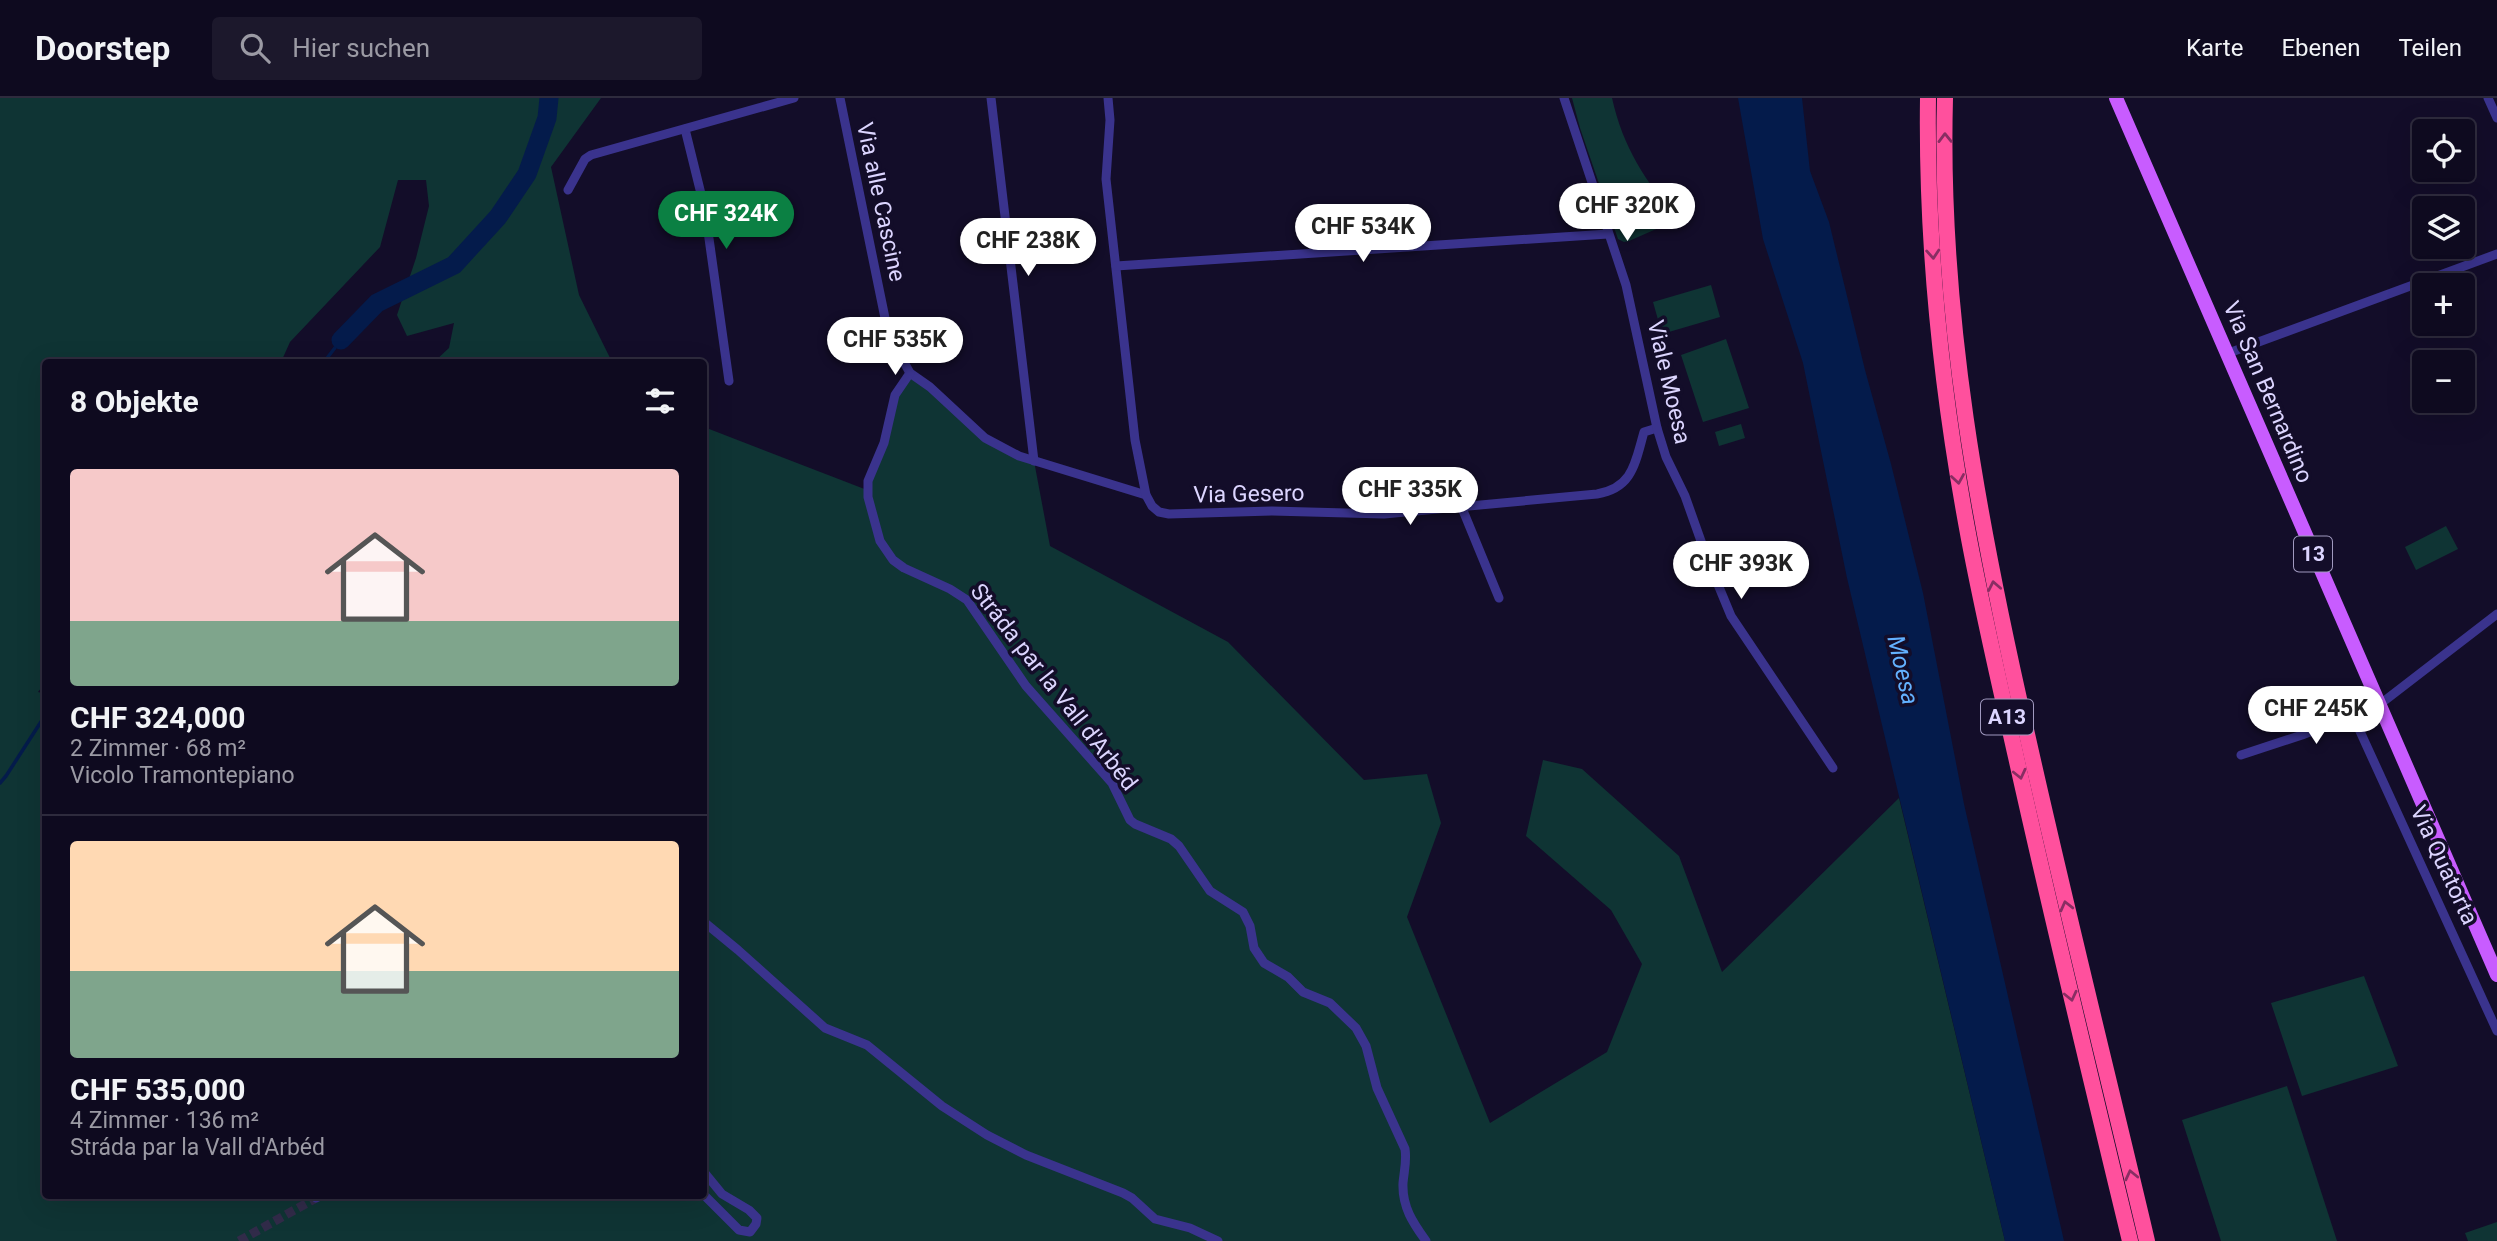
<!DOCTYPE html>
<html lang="de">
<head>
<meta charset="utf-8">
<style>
  :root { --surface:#0e0a1f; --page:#1c182c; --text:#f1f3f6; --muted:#9b9aa4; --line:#2e2b3d; --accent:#0b8043 }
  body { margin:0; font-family:Roboto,sans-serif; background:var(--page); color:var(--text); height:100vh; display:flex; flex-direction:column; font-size:26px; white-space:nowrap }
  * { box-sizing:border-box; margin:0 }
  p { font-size:23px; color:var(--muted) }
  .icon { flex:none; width:38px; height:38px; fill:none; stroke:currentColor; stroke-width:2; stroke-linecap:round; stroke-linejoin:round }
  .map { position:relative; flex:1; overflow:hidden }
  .drawer { position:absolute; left:42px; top:261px; width:665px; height:840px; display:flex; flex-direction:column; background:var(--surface); border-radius:7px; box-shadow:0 7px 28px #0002,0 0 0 2px var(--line) }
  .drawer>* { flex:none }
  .fabs { position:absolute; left:2412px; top:21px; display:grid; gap:14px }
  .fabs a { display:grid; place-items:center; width:63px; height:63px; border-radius:7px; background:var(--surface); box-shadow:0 7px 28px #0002,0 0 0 2px var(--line); font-size:35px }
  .price { position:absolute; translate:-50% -60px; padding:0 16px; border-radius:24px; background:#fff; color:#222; font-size:23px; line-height:46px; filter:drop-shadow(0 2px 4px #0008) }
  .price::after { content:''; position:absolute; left:50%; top:42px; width:21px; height:16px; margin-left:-10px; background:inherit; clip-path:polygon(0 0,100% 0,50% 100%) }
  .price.selected { background:var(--accent); color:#fff }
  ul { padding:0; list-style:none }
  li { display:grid; align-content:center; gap:14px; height:371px; padding:0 28px }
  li+li { border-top:2px solid var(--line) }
  li span { display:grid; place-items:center; height:217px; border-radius:7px; color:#555 }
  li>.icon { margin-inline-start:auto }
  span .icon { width:126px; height:126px; fill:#fffc; stroke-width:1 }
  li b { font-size:30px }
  h2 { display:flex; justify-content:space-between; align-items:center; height:84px; padding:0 28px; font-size:30px }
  header { display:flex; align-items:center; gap:42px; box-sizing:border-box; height:98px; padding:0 35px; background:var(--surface); border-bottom:2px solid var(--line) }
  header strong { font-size:33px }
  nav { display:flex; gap:38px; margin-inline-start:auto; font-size:24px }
  .search { width:490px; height:63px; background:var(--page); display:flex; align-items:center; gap:18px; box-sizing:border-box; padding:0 24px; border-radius:7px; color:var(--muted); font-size:26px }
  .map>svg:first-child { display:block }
  .green { fill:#0f3434 }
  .water { fill:#041b4b }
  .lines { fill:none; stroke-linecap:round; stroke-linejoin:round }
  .stream { stroke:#041b4b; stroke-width:3.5 }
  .river { stroke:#041b4b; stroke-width:19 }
  .minor-tunnel { stroke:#312b49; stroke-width:9; stroke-dasharray:9 4.5; stroke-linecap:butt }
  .minor { stroke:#3a338d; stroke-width:9 }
  .primary { stroke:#c85cff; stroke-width:14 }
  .motorway { stroke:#ff509d; stroke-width:16 }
  .oneway { stroke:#892e63 }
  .labels { text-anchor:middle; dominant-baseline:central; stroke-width:7; stroke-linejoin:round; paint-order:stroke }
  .shield { fill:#130d29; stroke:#a099bf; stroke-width:2 }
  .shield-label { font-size:21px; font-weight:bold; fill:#dcd5ff }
  .street-label { font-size:23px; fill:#dcd5ff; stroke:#130d29 }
  .water-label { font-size:24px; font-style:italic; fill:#63b1ff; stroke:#130d29 }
</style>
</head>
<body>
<header>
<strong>Doorstep</strong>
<div class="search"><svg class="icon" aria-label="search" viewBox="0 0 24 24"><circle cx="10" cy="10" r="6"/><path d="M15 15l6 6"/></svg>Hier suchen</div>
<nav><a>Karte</a><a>Ebenen</a><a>Teilen</a></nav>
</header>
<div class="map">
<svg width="2497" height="1143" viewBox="0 0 2497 1143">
  <rect width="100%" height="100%" fill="#130d29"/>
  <g class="green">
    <polygon points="0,0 601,0 551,69 579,197 612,264 434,264 449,250 454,225 407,238 397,217 416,160 429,108 426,82 398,82 380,149 290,244 281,264 46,264 46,584 38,594 46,596 46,1097 704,1097 704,329 867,392 890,311 910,275 985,340 1034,363 1050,448 1228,544 1364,682 1427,676 1441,725 1407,819 1490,1025 1607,954 1642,866 1611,812 1526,738 1543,662 1582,671 1679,758 1722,874 1899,700 2005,1143 0,1143"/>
    <path d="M1572 0H1612C1623 49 1645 84 1679 121L1629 143 1624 144 1618 141 1580 30Z"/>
    <polygon points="1711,187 1720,219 1662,236 1653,204"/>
    <polygon points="1726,241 1749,310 1703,324 1681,257"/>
    <polygon points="1741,326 1745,340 1719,348 1715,334"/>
    <polygon points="2446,428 2458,451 2416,472 2405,449"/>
    <polygon points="2364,878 2398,968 2302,998 2271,905"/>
    <polygon points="2287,988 2337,1143 2221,1143 2182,1022"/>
    <polygon points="2497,1124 2497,1143 2468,1143 2465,1135"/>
  </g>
  <polygon class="water" points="1738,0 1802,0 1810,73 1829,124 1865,272 1891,366 1923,495 1964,706 2064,1143 2005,1143 1847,480 1803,265 1763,141"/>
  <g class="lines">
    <g class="stream">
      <polyline points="324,264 341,242"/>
      <polyline points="0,685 6,678 46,616"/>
    </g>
    <polyline class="river" points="341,242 377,205 454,167 498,119 527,76 547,20 549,0"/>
    <polyline class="minor-tunnel" points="239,1143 316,1100"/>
    <g class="minor">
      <polyline points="840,0 885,220 896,250 910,275 930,289 985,340 1019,358 1146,397"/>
      <polyline points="991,0 1034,363"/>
      <path d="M1108 0 1110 22 1106 81 1135 342 1146 397 1152 408 1159 414 1169 416 1272 413 1384 416 1597 396C1633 390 1635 365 1644 334L1657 330"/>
      <polyline points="1564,0 1626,187 1657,330 1666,359 1685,398 1707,460 1731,518 1833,670"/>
      <polyline points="2488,0 2497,20"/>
      <polyline points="685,31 705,112 729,283"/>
      <polyline points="568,92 585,61 591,57 794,0"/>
      <polyline points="1116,168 1608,136"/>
      <polyline points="2226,256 2497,156"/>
      <path d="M910 275 895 297 884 345 868 383V399L880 443 893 462 904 470 950 491 967 502 1026 588 1112 685 1130 722 1135 726 1171 741 1179 748 1210 793 1243 814 1250 828 1254 850 1264 865 1288 879 1303 894 1330 905 1356 930 1366 948 1377 990 1405 1051C1407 1063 1404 1073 1403 1085 1402 1109 1413 1125 1426 1143"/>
      <polyline points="1462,410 1499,500"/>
      <polyline points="2353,618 2497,933"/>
      <polyline points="2241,657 2302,637 2379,607 2497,516"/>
      <polyline points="704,824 738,852 825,930 867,947 942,1008 987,1037 1026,1057 1123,1095 1132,1100 1155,1121 1190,1130 1218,1143"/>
      <polyline points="704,1074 722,1096 749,1112 757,1120 756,1126 750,1134 739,1132 704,1097"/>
      <polyline points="316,1100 322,1097"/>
    </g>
    <polyline class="primary" points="2116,0 2497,877"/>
    <g class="motorway">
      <path d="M1928 0C1926 144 1941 289 1967 430 1981 507 1999 583 2016 659 2052 821 2091 982 2130 1143"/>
      <path d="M1945 0C1939 216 1979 427 2027 636 2065 806 2107 974 2147 1143"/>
    </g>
  </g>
  <defs><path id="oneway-chevron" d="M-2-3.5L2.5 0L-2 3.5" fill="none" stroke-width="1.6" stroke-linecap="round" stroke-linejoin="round" transform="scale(1.75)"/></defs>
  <g class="oneway">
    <use href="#oneway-chevron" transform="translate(1945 40) rotate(-91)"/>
    <use href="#oneway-chevron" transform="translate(1933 156) rotate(86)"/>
    <use href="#oneway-chevron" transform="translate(1958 381) rotate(81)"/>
    <use href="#oneway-chevron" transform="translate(1994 488) rotate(-101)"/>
    <use href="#oneway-chevron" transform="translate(2020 676) rotate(77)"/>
    <use href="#oneway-chevron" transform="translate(2066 808) rotate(-104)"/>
    <use href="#oneway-chevron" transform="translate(2071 898) rotate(77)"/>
    <use href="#oneway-chevron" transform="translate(2131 1077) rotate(-103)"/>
  </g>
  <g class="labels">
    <g class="shield">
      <rect x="2294" y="438.5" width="38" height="35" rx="5"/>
      <rect x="1981" y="601.5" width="52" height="35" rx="5"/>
    </g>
    <g class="shield-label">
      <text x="2313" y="456">13</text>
      <text x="2007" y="619">A13</text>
    </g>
    <g class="street-label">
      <text transform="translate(881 104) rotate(78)">Via alle Cascine</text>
      <text transform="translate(1669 284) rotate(77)">Viale Moesa</text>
      <text transform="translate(2268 294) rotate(67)">Via San Bernardino</text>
      <text transform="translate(1249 396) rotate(-1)">Via Gesero</text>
      <text transform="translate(1054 589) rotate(52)">Stráda par la Vall d'Arbéd</text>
      <text transform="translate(2444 767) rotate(65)">Via Quatorta</text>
    </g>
    <g class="water-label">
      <text transform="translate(1903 572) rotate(77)">Moesa</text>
    </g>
  </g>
</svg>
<div class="fabs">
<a><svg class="icon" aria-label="locate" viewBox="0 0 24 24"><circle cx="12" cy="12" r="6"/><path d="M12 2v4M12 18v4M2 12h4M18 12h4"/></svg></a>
<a><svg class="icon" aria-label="layers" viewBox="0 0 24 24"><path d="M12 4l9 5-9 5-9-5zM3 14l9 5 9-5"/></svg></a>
<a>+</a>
<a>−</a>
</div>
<b class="price" style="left:1627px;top:145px">CHF 320K</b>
<b class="price selected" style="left:726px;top:153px">CHF 324K</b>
<b class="price" style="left:1363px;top:166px">CHF 534K</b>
<b class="price" style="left:1028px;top:180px">CHF 238K</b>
<b class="price" style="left:895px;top:279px">CHF 535K</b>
<b class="price" style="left:1410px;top:429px">CHF 335K</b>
<b class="price" style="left:1741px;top:503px">CHF 393K</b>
<b class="price" style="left:2316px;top:648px">CHF 245K</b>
<section class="drawer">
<h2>8 Objekte<svg class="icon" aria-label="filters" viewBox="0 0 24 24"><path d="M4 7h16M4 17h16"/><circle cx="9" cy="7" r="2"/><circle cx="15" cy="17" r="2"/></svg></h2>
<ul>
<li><span style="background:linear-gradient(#f6c9c9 70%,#7fa58c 0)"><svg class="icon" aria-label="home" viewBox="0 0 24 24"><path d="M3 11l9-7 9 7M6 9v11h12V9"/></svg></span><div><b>CHF 324,000</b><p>2 Zimmer · 68 m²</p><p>Vicolo Tramontepiano</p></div></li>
<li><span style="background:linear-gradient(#ffd9b3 60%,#7fa58c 0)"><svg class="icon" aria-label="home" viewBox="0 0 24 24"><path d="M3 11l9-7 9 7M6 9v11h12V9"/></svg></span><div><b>CHF 535,000</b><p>4 Zimmer · 136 m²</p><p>Stráda par la Vall d'Arbéd</p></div></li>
</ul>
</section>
</div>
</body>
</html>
